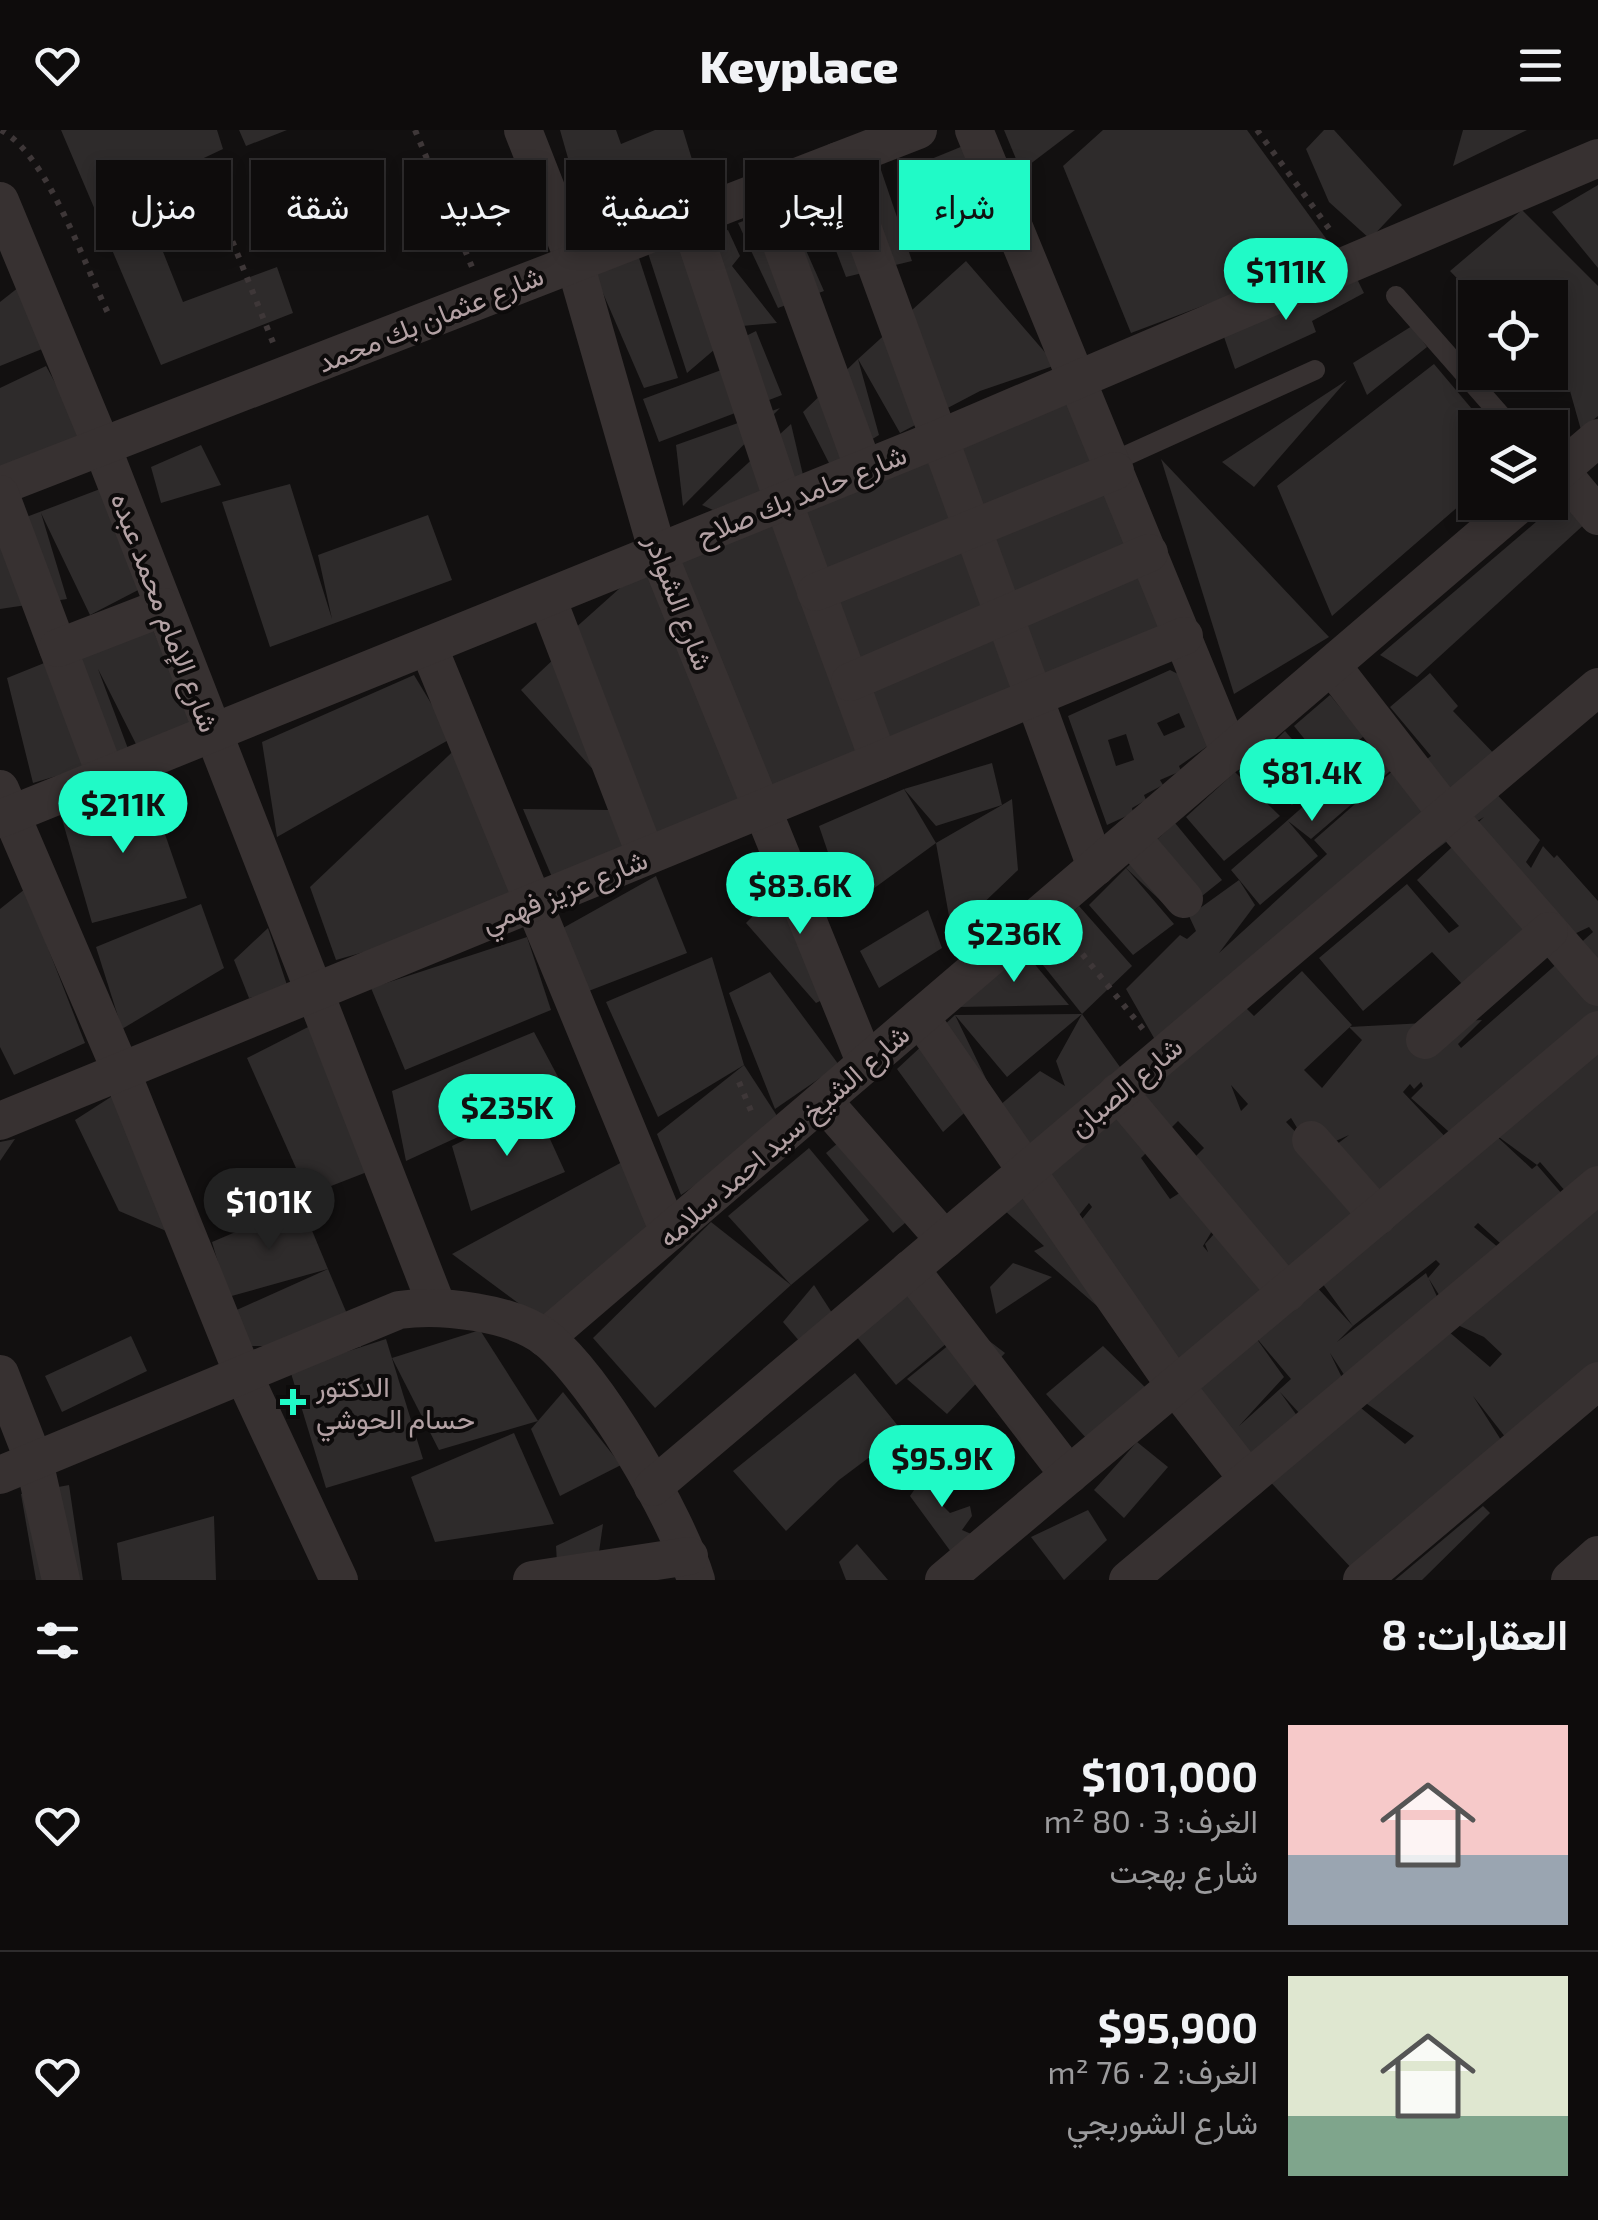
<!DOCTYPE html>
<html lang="ar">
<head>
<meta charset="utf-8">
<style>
  :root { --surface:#0e0c0c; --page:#171515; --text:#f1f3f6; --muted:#9b9b9d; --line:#2e2c2d; --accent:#20fac7 }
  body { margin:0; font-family:"Exo 2",Vazirmatn,sans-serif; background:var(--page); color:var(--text); direction:rtl; height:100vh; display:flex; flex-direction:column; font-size:38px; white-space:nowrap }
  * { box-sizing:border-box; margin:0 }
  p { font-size:32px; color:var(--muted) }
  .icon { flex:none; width:55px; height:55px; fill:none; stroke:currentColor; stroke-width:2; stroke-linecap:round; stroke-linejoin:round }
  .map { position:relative; height:1450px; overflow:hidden; direction:ltr }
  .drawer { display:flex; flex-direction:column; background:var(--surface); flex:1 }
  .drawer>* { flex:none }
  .top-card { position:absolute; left:30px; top:30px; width:1000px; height:90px; direction:rtl; display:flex; gap:20px }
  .tools { position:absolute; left:1458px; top:150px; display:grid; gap:20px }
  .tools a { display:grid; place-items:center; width:110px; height:110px; border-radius:0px; background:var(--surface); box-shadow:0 5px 15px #0003,0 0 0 2px var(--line); font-size:50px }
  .price { position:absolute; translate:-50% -85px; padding:0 22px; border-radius:35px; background:var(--accent); color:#111; font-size:32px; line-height:65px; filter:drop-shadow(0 2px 5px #0008) }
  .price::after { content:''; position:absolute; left:50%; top:60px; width:30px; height:22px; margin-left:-15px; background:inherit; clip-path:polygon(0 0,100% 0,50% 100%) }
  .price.current { background:#222; color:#fff }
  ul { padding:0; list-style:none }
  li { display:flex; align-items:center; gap:30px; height:250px; padding:0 30px }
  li+li { border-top:2px solid var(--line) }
  li span { display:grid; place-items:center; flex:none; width:280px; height:200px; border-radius:0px; color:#555 }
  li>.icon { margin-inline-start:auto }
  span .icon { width:120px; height:120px; fill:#fffc; stroke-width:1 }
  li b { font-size:42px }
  h2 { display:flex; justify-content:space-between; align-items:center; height:120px; padding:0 30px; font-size:42px }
  .tag { padding:0 35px; border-radius:0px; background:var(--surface); box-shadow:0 5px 15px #0003,0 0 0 2px var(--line); font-size:35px; line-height:90px }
  .tag.current { background:var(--accent); color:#111 }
  header { display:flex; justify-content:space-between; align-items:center; height:130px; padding:0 30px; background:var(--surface); font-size:45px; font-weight:800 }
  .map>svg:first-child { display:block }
  .building { fill:#2e2b2b; fill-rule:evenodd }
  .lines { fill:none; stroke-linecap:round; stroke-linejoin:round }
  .path { stroke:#3e3738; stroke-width:6; stroke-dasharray:5 8; stroke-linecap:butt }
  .service { stroke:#373131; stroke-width:20 }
  .minor { stroke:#373131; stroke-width:38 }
  .poi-dot { fill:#20fac7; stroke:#0d0b0b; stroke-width:4 }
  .labels { text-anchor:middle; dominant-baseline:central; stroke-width:8; stroke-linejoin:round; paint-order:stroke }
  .street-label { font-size:28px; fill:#b3a1a4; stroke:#0d0b0b }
  .poi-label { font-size:28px; fill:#b3a1a4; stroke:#0d0b0b; text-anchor:start }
</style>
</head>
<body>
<header><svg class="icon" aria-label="menu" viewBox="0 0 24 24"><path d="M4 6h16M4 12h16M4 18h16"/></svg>Keyplace<svg class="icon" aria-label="heart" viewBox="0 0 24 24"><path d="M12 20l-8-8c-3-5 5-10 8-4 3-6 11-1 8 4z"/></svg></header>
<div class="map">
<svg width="1598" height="1450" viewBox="0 0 1598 1450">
  <rect width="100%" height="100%" fill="#121010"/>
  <g class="building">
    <polygon points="61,0 217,0 223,19 138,59 183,172 277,137 293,183 161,235"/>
    <polygon points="239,0 287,0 246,16"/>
    <polygon points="560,0 616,0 621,14 655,0 683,0 694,36 581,74"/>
    <polygon points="1004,0 1075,0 1021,41"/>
    <polygon points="1103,0 1247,0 1338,125 1131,203 1063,36"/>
    <polygon points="1324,0 1334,0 1402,75 1370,109 1329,72 1306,19"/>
    <polygon points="1463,0 1527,0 1453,36"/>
    <polygon points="968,14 991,77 948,82 919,34"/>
    <polygon points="881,40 912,131 846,147 816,68"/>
    <polygon points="1598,55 1598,138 1552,82"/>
    <polygon points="786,75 824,161 778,178 738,93"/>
    <polygon points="1522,80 1598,156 1598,286 1581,300 1570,261 1550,241 1550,168 1476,168 1450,141"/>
    <polygon points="728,100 740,126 732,136 777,193 742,196 687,243 648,123"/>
    <polygon points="639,128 678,248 644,258 593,140"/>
    <polygon points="966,131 1056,235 980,261 900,303 858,229 879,305 830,335 803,282 858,229"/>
    <polygon points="1355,145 1364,163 1312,191 1316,202 1235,239 1222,201"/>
    <polygon points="19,157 47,217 0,236 0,172"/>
    <polygon points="1412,196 1427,217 1367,265 1353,233"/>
    <polygon points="756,201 782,265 659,312 643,269 751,229 744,207"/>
    <polygon points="1434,234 1488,298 1475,298 1475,362 1332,486 1277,356"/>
    <polygon points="46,236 83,304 0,338 0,258"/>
    <polygon points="1078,249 1184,506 660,720 563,509 658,424"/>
    <polygon points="1347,250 1254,357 1222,332"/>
    <polygon points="780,278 683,376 676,315"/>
    <polygon points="791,294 803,345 713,380 702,375"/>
    <polygon points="201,315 221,355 161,373 151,337"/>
    <polygon points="1161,329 1329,507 1234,564"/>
    <polygon points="290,354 332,489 318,425 428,385 452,450 270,517 222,372"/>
    <polygon points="108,356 142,458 90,485 41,383 67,469 0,479 0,397"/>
    <polygon points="1564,368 1588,391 1417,547 1380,525"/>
    <polygon points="153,500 195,599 136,614 98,539 130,624 33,653 7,548 89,515"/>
    <polygon points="556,527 599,646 521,560"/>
    <path d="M1170 540 1190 550 1215 611 1179 636 1181 641 1160 650 1163 655 1144 665 1146 670 1132 678 1133 683 1107 695 1068 586ZM1179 583 1185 597 1164 606 1157 593ZM1126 604 1134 630 1116 636 1108 610Z"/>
    <polygon points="1430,543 1458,576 1453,581 1500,630 1452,670 1422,633 1431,626 1390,577"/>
    <polygon points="414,545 452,608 277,707 262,612"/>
    <polygon points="1330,565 1364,606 1327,637 1294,596"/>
    <polygon points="1285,601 1323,645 1292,675 1247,639"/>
    <polygon points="1382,607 1403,630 1311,709 1288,691 1318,726 1260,775 1231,740"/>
    <polygon points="466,609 519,778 336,830 310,757"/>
    <polygon points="1404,631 1458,703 1363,775 1158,915 1126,859 1180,805 1187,809 1196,801 1189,786 1239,750 1255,775 1219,823 1327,724 1314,710"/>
    <polygon points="992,633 1002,675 1012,669 1018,740 952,803 936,713 1002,675 936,696 904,659"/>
    <polygon points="1235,642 1280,686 1224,731 1186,687"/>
    <polygon points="147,652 187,768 92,793 62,689"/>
    <path d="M1487 654 1540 710 1526 732 1531 738 1543 716 1554 728 1557 725 1598 771V1048L1573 1070 1540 1032 1537 1035 1492 1002 1532 1039 1537 1035 1569 1072 1511 1123 1478 1093 1474 1097 1506 1124 1446 1176 1429 1149 1445 1184 1360 1255 1441 1195 1490 1237 1502 1224 1484 1207 1451 1192 1592 1073 1598 1080V1244L1562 1281 1549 1270 1506 1308 1473 1266 1501 1310 1449 1354 1368 1445 1361 1439 1356 1443 1263 1344 1350 1269 1405 1314 1414 1306 1351 1263 1354 1260 1330 1223 1347 1258 1311 1296 1255 1338 1229 1306 1179 1261 1234 1211 1194 1242 1189 1236 1178 1246 1129 1178 1135 1175 1097 1145 1073 1100 1092 1077 1089 1073 1066 1101 1033 1041 1059 1030 1099 981 1143 948 1152 959 1242 874 1254 886 1302 841 1352 895 1304 940 1322 958 1362 910 1349 897 1482 890 1458 914 1461 918 1593 802 1589 797 1568 807 1558 795 1551 800 1518 762 1523 753 1508 767 1538 807 1464 856 1432 822 1363 881 1319 828 1407 754 1449 803 1459 796 1417 750 1484 687 1464 699 1451 685ZM1533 944 1542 954 1433 1040 1390 1083 1393 1086 1317 1146 1353 1196 1436 1130 1440 1134 1428 1148 1426 1143 1337 1212 1353 1196 1313 1153 1251 1202 1248 1198 1261 1188V1180L1284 1158 1287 1163 1370 1077 1314 1021 1349 1005 1328 1021 1376 1077 1452 1014 1403 962 1410 954 1414 959 1421 952 1423 956 1411 968 1457 1009ZM1231 955 1248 974 1241 981ZM1291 988 1307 1014 1286 992ZM1178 991 1204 1018 1183 1039 1212 1059V1065L1231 1085 1205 1114 1208 1122 1203 1116 1221 1086 1194 1054 1170 1069 1141 1028ZM1254 1205 1291 1249 1239 1296 1284 1247ZM1280 1262 1311 1296 1303 1294Z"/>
    <polygon points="904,659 936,713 847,778 819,696"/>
    <polygon points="523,679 611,680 625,721 552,747"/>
    <polygon points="1175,693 1222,750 1177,786 1126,738"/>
    <polygon points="805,734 847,858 816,873 746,793"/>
    <polygon points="1126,738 1174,794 1133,825 1089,775"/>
    <polygon points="656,746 687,823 586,862 563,798"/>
    <polygon points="25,759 85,913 14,945 0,917 0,779"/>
    <polygon points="201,774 224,838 122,899 96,817"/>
    <polygon points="1079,776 1132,836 1082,884 1031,820"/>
    <polygon points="928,780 942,818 879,858 860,821"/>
    <polygon points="268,798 288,858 249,868 234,830"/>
    <polygon points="527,807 551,880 405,940 371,858"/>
    <polygon points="1016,812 1069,875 957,877"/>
    <polygon points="712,827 744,935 658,987 606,872"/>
    <polygon points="770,842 839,935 775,979 729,863"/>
    <polygon points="1082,884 1007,947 955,885 991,959 943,1002 897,939 955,885 1082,884 1125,944 1026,1033 992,982 1040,941 1065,956 1056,931"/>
    <polygon points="314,894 367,1042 308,1065 247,928"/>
    <polygon points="534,902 564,958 406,1031 392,961"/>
    <polygon points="744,935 783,995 681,1065 657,1004"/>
    <polygon points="114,965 171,1103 119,1081 75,990"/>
    <polygon points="535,976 565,1042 471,1081 452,1016"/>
    <polygon points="844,1008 911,1088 893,1103 826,1023"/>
    <polygon points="15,1009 0,1031 0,1012"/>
    <polygon points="809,1018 869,1090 791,1155 728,1086"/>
    <polygon points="624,1031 653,1101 541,1190 452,1124"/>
    <polygon points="1018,1052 1113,1190 1034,1121 1044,1116 1004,1080"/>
    <polygon points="301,1074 328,1139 228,1167 212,1112"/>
    <polygon points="711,1092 791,1155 655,1278 593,1208"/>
    <polygon points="1013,1133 1052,1147 996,1184 990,1157"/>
    <polygon points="328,1139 361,1217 251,1216 230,1183"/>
    <polygon points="814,1155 834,1186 801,1213 783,1192"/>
    <polygon points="908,1164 947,1213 896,1255 856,1206"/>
    <polygon points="971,1197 1005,1223 947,1284 907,1249"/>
    <polygon points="480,1200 538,1291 439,1320 392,1228"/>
    <polygon points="131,1206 147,1241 62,1282 45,1246"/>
    <polygon points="386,1209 423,1329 326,1358 290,1240"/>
    <polygon points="1103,1216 1152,1264 1088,1310 1046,1264"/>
    <polygon points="855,1243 903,1302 839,1350 786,1401 733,1341"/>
    <polygon points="563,1262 621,1335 560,1366 531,1299"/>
    <polygon points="514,1303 554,1394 435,1412 411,1347"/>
    <polygon points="1137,1312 1168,1337 1124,1388 1094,1360"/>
    <polygon points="932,1334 955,1351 937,1370 950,1383 970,1376 972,1386 962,1400 976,1406 954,1426 910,1366"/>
    <polygon points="69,1355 83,1450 36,1450 21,1364"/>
    <polygon points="1483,1376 1490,1383 1422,1450 1395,1450"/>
    <polygon points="1088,1380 1107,1410 1064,1450 1031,1407"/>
    <polygon points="214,1386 216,1450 122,1450 117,1413"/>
    <polygon points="603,1394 598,1429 557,1433 556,1416"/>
    <polygon points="857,1414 888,1450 846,1450 839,1432"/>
  </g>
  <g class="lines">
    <g class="path">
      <path d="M1 0C48 26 84 134 108 183"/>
      <polyline points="415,0 472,137"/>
      <polyline points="1257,0 1333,104"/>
      <polyline points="213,63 274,215"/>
      <polyline points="1066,804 1143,899"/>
      <polyline points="739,952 754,988"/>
    </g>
    <g class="service">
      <polyline points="1396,166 1512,298"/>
      <polyline points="1112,332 1315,240"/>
    </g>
    <g class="minor">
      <polyline points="523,0 574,130 658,423 866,934"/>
      <polyline points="974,0 1230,623"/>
      <polyline points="838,31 1096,737"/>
      <polyline points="762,61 864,339"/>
      <polyline points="0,71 102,317 436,1174"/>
      <polyline points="689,89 783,371 879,631"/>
      <polyline points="1560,340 1598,386"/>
      <polyline points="1550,349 1598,308"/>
      <polyline points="0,356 918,0"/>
      <polyline points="0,364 106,646"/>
      <polyline points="816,462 1115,341"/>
      <polyline points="547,468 646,726"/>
      <polyline points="428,516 669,1102"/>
      <polyline points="58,518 164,477"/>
      <polyline points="1332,536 1447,684 1598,857"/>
      <polyline points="850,552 1149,423"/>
      <polyline points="0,659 121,941 243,1244 339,1450"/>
      <polyline points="0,689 938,309 1598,28"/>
      <polyline points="1131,707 1184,769"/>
      <polyline points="920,887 1176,1257 1248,1349"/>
      <polyline points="1425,910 1549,801"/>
      <polyline points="1118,962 1287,1163"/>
      <polyline points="824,972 945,1110"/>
      <polyline points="0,991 1184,506"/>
      <polyline points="1311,1010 1378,1086"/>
      <polyline points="910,1139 1069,1345"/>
      <polyline points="545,1208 1522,372"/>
      <polyline points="0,1244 34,1331 61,1450"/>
      <path d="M0 1345 399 1180C440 1174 513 1182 547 1209 598 1251 677 1387 696 1450"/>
      <polyline points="653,1357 1598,557"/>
      <polyline points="532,1450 689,1426"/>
      <polyline points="944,1450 1598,900"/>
      <polyline points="1128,1450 1598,1055"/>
      <polyline points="1362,1450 1598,1251"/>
      <polyline points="1570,1450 1598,1425"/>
    </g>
  </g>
  <path class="poi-dot" d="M288 1257h10v10h10v10h-10v10h-10v-10h-10v-10h10z"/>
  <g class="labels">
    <g class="street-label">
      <text transform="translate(430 188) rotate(-22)">شارع عثمان بك محمد</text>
      <text transform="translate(801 364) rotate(-22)">شارع حامد بك صلاح</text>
      <text transform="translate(680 472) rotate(69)">شارع الشوادر</text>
      <text transform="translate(166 482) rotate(69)">شارع الإمام محمد عبده</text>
      <text transform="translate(564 760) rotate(-22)">شارع عزيز فهمي</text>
      <text transform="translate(1125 956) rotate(-40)">شارع الصبان</text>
      <text transform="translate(783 1005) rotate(-41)">شارع الشيخ سيد احمد سلامه</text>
    </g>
    <g class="poi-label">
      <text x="316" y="1256">الدكتور<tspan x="316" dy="32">حسام الحوشي</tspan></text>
    </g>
  </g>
</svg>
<div class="tools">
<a><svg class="icon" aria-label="locate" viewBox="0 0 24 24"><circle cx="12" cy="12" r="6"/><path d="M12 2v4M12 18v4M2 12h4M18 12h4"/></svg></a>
<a><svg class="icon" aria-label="layers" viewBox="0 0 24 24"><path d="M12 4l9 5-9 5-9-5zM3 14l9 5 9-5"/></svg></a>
</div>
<b class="price" style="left:1286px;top:193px">$111K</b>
<b class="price" style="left:1312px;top:694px">$81.4K</b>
<b class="price" style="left:123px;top:726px">$211K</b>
<b class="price" style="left:800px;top:807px">$83.6K</b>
<b class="price" style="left:1014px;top:855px">$236K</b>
<b class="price" style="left:507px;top:1029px">$235K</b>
<b class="price current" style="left:269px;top:1123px">$101K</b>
<b class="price" style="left:942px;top:1380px">$95.9K</b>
<div class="top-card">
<a class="tag current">شراء</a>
<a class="tag">إيجار</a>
<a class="tag">تصفية</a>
<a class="tag">جديد</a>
<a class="tag">شقة</a>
<a class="tag">منزل</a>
</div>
</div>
<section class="drawer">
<h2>العقارات: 8<svg class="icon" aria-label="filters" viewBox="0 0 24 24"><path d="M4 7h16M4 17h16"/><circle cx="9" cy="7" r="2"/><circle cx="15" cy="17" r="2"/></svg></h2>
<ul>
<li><span style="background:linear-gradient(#f6c9c9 65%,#9aa5b1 0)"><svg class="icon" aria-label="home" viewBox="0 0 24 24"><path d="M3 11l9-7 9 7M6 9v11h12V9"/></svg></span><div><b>$101,000</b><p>الغرف: 3 · 80 m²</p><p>شارع بهجت</p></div><svg class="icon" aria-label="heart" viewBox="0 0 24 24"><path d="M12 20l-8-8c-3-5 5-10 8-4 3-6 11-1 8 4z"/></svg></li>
<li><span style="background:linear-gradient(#dfe7d0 70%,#7fa58c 0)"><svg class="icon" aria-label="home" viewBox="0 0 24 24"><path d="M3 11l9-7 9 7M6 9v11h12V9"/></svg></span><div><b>$95,900</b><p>الغرف: 2 · 76 m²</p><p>شارع الشوربجي</p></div><svg class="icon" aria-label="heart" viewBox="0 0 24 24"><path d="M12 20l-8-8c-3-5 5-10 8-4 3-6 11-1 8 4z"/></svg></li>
</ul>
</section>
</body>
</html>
